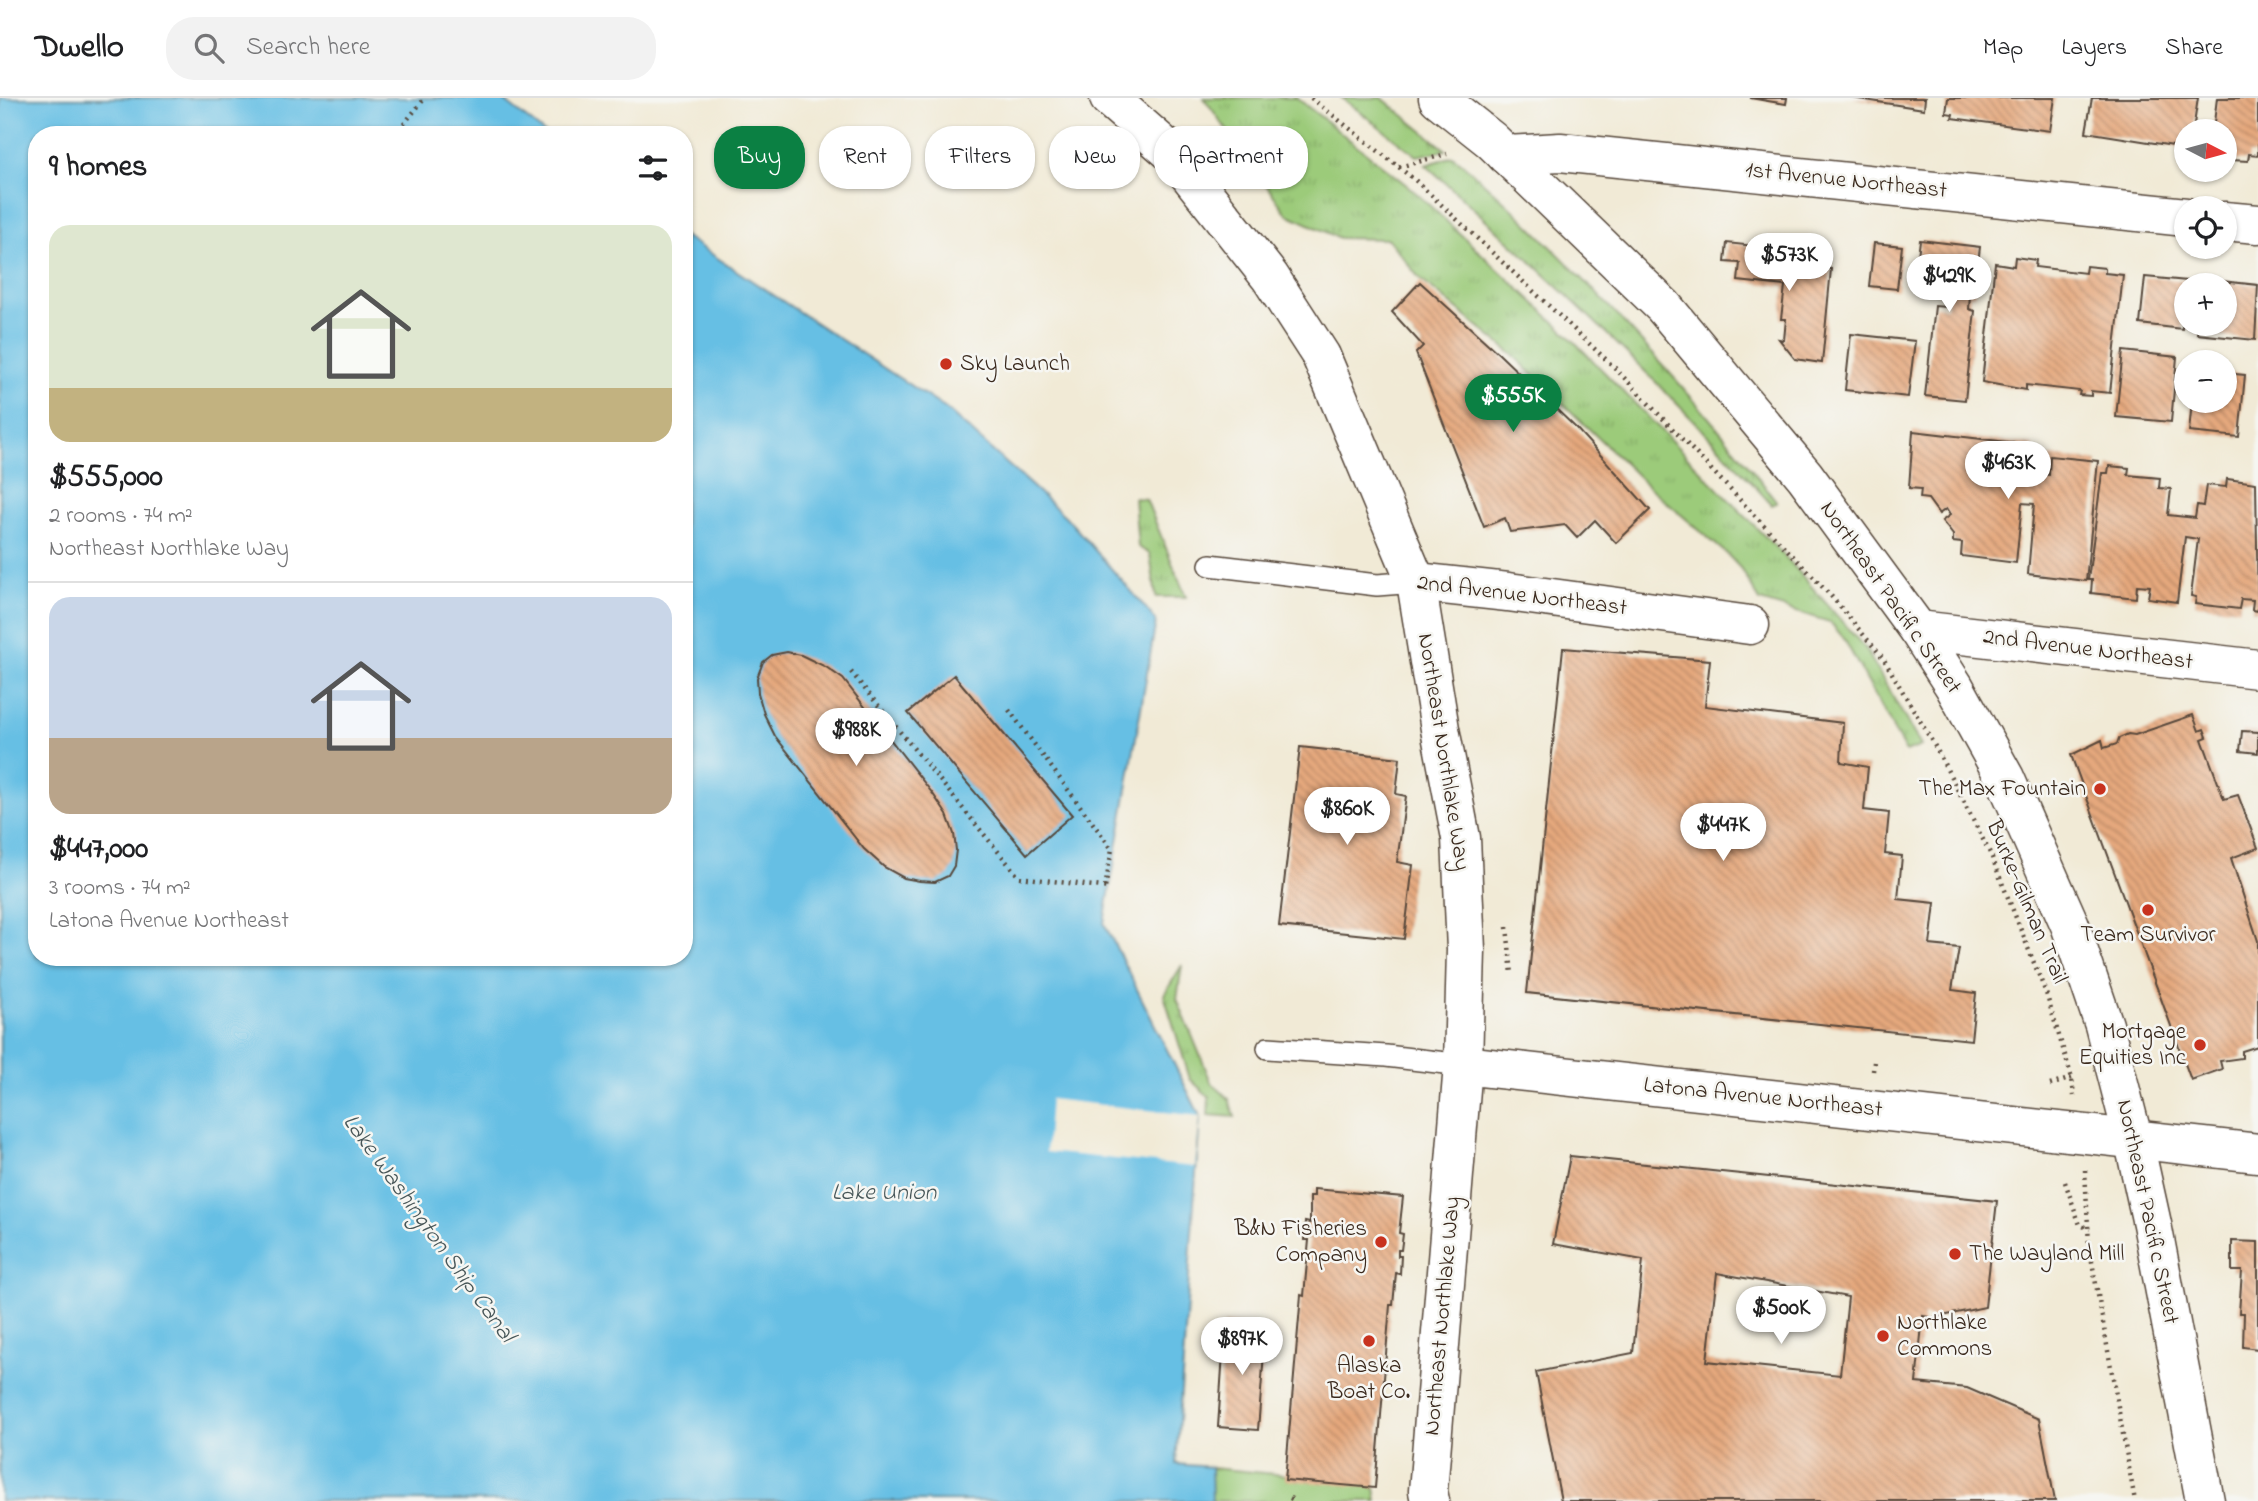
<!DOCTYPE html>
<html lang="en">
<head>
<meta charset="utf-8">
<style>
  :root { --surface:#fff; --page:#f2f2f2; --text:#202124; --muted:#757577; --line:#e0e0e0; --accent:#0b8043 }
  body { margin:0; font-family:"Indie Flower",sans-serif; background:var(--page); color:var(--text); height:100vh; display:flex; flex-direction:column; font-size:26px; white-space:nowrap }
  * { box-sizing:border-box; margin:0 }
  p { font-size:23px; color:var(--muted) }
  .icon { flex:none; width:38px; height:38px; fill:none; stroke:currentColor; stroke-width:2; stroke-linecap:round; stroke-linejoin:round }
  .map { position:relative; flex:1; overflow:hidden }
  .drawer { position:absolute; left:28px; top:28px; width:665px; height:840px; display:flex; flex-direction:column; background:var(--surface); border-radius:28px; box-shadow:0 2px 5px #0004 }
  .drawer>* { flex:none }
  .banner { position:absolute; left:714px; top:28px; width:665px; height:63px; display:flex; gap:14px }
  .needle { width:46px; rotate:96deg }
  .tools { position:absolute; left:2174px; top:21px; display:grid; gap:14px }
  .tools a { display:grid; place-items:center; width:63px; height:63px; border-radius:50%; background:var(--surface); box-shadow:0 2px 5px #0004; font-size:35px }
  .price { position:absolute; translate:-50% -60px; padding:0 16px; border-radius:24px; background:#fff; color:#222; font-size:23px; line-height:46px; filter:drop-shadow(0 2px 4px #0008) }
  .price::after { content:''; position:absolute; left:50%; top:42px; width:21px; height:16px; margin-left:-10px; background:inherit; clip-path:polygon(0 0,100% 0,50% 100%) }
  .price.current { background:var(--accent); color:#fff }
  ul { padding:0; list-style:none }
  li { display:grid; align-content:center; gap:14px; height:371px; padding:0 21px }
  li+li { border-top:2px solid var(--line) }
  li span { display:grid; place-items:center; height:217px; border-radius:21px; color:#555 }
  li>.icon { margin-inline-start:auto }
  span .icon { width:126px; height:126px; fill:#fffc; stroke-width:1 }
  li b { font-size:30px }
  h2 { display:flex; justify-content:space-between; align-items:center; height:84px; padding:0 21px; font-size:30px }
  .chip { padding:0 24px; border-radius:28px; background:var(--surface); box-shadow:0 2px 5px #0004; font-size:24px; line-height:63px }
  .chip.current { background:var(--accent); color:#fff }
  header { display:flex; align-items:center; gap:42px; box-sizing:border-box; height:98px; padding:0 35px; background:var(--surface); border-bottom:2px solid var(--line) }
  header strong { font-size:33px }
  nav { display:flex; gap:38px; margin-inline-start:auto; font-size:24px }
  .search { width:490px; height:63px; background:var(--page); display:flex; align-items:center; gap:18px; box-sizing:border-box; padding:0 24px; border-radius:28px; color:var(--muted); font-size:26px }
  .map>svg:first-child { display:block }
  .grass { fill:url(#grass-tufts); stroke:#6c7a4c; stroke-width:2 }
  .park { fill:#9ccb7a; stroke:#6c7a4c; stroke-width:2 }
  .water { fill:#66bfe4; stroke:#507481; stroke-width:2 }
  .pier { fill:#f1ead6 }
  .building { fill:url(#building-back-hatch); fill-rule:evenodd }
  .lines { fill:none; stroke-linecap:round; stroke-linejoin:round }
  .service-casing { stroke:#56473a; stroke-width:24 }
  .minor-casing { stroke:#56473a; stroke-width:41 }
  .tertiary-casing { stroke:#56473a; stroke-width:41 }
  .path { stroke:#56473a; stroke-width:4.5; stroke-dasharray:2 5; stroke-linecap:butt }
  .service { stroke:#fff; stroke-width:21 }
  .minor { stroke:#fff; stroke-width:38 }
  .tertiary { stroke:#fff; stroke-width:38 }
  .poi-dot { fill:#c8321e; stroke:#f6f6f2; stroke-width:2.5 }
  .labels { text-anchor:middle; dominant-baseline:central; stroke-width:5; stroke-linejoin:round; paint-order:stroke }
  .street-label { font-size:23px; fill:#3b2a1e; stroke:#f6f6f2 }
  .poi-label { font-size:23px; fill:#3b2a1e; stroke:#f6f6f2; text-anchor:start }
  .water-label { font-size:24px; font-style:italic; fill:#485759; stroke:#f6f6f2 }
</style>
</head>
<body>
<header>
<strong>Dwello</strong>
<div class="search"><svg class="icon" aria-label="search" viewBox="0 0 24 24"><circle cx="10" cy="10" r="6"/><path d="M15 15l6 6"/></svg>Search here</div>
<nav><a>Map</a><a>Layers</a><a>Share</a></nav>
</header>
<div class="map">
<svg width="2258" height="1403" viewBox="0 0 2258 1403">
  <defs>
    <pattern id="grass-tufts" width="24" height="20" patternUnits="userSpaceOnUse" patternTransform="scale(1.75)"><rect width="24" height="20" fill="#9ccb7a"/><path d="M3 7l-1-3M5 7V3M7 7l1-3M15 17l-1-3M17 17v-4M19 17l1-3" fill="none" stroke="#87ae69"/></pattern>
    <pattern id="building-back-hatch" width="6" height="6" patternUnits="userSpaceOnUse" patternTransform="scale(1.75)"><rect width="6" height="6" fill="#e5a87d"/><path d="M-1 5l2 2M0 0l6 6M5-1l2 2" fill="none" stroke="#bb8966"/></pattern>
  </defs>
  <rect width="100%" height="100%" fill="#f6f6f2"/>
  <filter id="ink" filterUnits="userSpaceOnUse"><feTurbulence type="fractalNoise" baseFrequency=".0143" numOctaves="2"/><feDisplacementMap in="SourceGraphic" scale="14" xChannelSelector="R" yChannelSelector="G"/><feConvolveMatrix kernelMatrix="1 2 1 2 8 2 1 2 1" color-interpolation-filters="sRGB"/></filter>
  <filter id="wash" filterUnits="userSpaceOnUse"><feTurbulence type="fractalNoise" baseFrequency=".00686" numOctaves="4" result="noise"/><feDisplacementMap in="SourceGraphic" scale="28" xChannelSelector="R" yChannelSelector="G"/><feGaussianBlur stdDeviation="1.57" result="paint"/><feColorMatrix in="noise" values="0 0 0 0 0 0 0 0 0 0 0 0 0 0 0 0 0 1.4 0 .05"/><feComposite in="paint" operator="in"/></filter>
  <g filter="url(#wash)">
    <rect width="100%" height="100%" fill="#f1ead6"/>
    <g class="grass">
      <polygon points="1204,0 1297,0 1413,92 1561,230 1790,464 1865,550 1921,648 1906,654 1843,539 1830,524 1760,503 1742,472 1727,456 1650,390 1512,256 1420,181 1388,141 1339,140 1287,116"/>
      <polygon points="1342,0 1382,0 1446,52 1417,58"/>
      <path d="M1453 58C1506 102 1555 152 1603 202 1664 267 1723 333 1777 404L1772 407C1664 286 1546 176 1426 67Z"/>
      <polygon points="1134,400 1146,401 1186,499 1156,499 1150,456 1138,449"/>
      <polygon points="1182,867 1177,901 1211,984 1229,1001 1235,1019 1208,1017 1209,999 1190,981 1164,897"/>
    </g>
    <polygon class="park" points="1211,1370 1286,1377 1375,1390 1377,1403 1212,1403"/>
    <polygon class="water" points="0,0 501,0 547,37 37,37 37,859 684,859 684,138 946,311 1066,419 1144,508 1156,523 1104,825 1200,1018 1176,1366 1211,1369 1212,1403 0,1403"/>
    <polygon class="pier" points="1050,1001 1200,1018 1195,1069 1046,1054"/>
    <g id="blocks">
      <g class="building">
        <polygon points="1750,0 1787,0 1786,6"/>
        <polygon points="1852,0 1925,0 1924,11"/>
        <polygon points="1948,0 2055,0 2050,33 1952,20 1953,16 1946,15"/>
        <polygon points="2092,0 2198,0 2193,33 2186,33 2186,50 2086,34"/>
        <polygon points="2217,0 2258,0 2258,57 2249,56 2248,63 2232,62 2233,58 2224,57 2224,33 2213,33"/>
        <polygon points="1755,140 1785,143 1784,150 1797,152 1796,168 1831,171 1822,265 1795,261 1779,241 1784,242 1786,221 1781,221 1785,188 1738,183 1740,165 1725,164 1727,145 1754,148"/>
        <polygon points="1920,142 1980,149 1974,197 1970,196 1969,211 1975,213 1965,302 1925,298 1935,208 1946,209 1948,194 1914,190"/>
        <polygon points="1874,145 1902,148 1897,191 1869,188"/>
        <polygon points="2015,159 2036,162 2035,169 2085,175 2086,168 2105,170 2105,175 2123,177 2110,295 2091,293 2091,298 2079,297 2080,293 2026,287 2026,292 1982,284 1995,165 2014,168"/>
        <polygon points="2145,179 2187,183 2182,231 2140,226"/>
        <polygon points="2203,181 2258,187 2255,242 2197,236 2198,226 2224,226 2224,187 2202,187"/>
        <polygon points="1420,184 1499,256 1576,330 1650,412 1616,445 1595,422 1577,440 1565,427 1510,434 1505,420 1484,429 1416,255 1423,248 1392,214"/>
        <polygon points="1851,236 1915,243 1908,299 1845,292"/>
        <polygon points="2123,253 2177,259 2171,324 2116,319"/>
        <polygon points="2224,275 2245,277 2239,339 2189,334 2192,303 2224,303"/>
        <polygon points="1913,333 2033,347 2030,375 2049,377 2050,358 2098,363 2086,483 2028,476 2034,406 2022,405 2016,465 1961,458 1962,445 1953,444 1953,437 1942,423 1950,417 1946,411 1939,416 1928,401 1920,400 1921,391 1909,390"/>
        <polygon points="2109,368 2129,370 2128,377 2160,380 2159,390 2171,391 2168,417 2195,420 2197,407 2203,408 2206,387 2226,389 2227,381 2256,385 2258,513 2252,512 2253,502 2241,501 2239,511 2195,506 2196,499 2191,498 2198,441 2185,439 2177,504 2148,500 2150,488 2137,487 2136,500 2091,495 2092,482 2088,482 2102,375 2108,375"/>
        <polygon points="1563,550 1710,562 1705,608 1843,625 1841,664 1868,669 1864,712 1889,715 1885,756 1902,758 1898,801 1935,805 1930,847 1959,850 1952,892 1976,895 1971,942 1527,895"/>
        <polygon points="787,554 801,557 826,569 843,581 933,696 947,717 954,736 956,752 954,768 948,778 935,784 920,783 904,780 884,769 864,751 775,638 764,616 758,595 757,580 763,564 772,557"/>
        <polygon points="954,577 1072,717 1027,756 908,615"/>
        <polygon points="2193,617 2199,633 2204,631 2207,639 2202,641 2224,701 2238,697 2258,750 2231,760 2258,843 2258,948 2242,953 2242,960 2220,963 2222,971 2191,982 2071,657 2102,642 2104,650 2117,646 2119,640 2128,636 2135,637"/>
        <polygon points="2242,633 2258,634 2258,655 2240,653"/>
        <polygon points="1300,649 1400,660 1396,696 1406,698 1397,764 1413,767 1404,841 1279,828"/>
        <path d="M1570 1058 1997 1103 1985 1209 1933 1220 1923 1218 1916 1285 1967 1290 2039 1321 2055 1403H1561L1536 1274 1633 1255 1643 1162 1553 1146ZM1717 1175 1848 1199 1840 1277 1707 1263Z"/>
        <polygon points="1314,1091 1403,1099 1399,1135 1403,1136 1401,1152 1398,1152 1398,1158 1401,1158 1400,1176 1396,1175 1393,1207 1390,1207 1375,1390 1285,1382 1301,1197 1304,1198 1309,1142 1304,1142 1305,1124 1310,1125 1310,1098 1314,1098"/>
        <polygon points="2232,1143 2258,1144 2258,1251 2243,1249 2244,1215 2239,1215 2242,1173 2232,1173"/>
        <polygon points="1225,1225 1266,1229 1258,1332 1218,1329"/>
      </g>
    </g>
  </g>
  <g filter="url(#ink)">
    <use href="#blocks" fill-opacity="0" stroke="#56473a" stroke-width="2"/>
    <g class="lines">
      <defs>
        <g id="service">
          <polyline points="1210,467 1377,487 1416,484"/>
          <polyline points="1268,950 1386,958 1463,967"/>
        </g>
        <g id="minor">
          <polyline points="1506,57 1560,54 2186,119"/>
          <polyline points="2224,123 2258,126"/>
          <polyline points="1416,484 1508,494 1750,527"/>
          <polyline points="1918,532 2258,571"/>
          <polyline points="1463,967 2258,1055"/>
        </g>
        <g id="tertiary">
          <polyline points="1109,0 1172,55 1270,179 1321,258 1416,484 1440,631 1461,740 1466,852 1463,967 1428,1393 1430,1403"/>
          <polyline points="1438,0 1491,42 1663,208 1805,378 1918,532 1954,588 2005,680 2070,827 2104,927 2133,1040 2152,1126 2205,1403"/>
        </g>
      </defs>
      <use href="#service" class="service-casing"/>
      <use href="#minor" class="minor-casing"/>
      <use href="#tertiary" class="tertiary-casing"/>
      <g class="path">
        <polyline points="1311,0 1415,82 1614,269 1831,498 1883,560 1936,650 1991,757 2046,895 2072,980 2074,998"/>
        <polyline points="395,37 425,0"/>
        <polyline points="1399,69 1447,56"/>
        <polyline points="851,574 1019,779 1110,790"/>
        <polyline points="1009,612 1112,751 1105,790"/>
        <polyline points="1507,829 1512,876"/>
        <polyline points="1873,973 1874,964"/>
        <polyline points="2050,987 2072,980"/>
        <polyline points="2085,1072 2089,1147 2135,1403"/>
        <polyline points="2065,1084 2080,1127 2090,1131"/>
        <polyline points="1290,1400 1296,1403"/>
      </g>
      <use href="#service" class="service"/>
      <use href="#minor" class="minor"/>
      <use href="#tertiary" class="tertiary"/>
    </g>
  </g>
  <g class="poi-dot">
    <circle cx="946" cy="266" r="7"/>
    <circle cx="2100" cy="691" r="7"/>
    <circle cx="2148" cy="812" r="7"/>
    <circle cx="2200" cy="947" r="7"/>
    <circle cx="1381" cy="1144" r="7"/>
    <circle cx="1955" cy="1156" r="7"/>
    <circle cx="1883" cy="1238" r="7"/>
    <circle cx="1369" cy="1243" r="7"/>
  </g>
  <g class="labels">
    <g class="street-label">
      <text transform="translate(1846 83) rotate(6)">1st Avenue Northeast</text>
      <text transform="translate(1522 498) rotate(7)">2nd Avenue Northeast</text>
      <text transform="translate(1890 500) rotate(55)">Northeast Pacific Street</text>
      <text transform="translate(2088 552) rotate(7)">2nd Avenue Northeast</text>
      <text transform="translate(1443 654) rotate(81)">Northeast Northlake Way</text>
      <text transform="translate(2026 804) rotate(67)">Burke-Gilman Trail</text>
      <text transform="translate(1763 1000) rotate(6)">Latona Avenue Northeast</text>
      <text transform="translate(2147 1114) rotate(78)">Northeast Pacific Street</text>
      <text transform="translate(1443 1218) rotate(-85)">Northeast Northlake Way</text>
    </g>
    <g class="poi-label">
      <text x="960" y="266">Sky Launch</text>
      <text x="2086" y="691" text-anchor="end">The Max Fountain</text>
      <text x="2148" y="837" text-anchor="middle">Team Survivor</text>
      <text x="2186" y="934" text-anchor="end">Mortgage<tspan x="2186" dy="26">Equities Inc</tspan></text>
      <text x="1367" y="1131" text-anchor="end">B&amp;N Fisheries<tspan x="1367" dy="26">Company</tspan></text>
      <text x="1969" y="1156">The Wayland Mill</text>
      <text x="1897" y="1225">Northlake<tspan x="1897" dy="26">Commons</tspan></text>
      <text x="1369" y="1268" text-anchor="middle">Alaska<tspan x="1369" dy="26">Boat Co.</tspan></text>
    </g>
    <g class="water-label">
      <text x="884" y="1095">Lake Union</text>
      <text transform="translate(428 1131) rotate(54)">Lake Washington Ship Canal</text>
    </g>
  </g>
</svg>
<div class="tools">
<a><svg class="needle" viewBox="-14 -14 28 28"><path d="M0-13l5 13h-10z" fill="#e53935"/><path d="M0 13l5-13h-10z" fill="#757577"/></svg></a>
<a><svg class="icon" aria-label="locate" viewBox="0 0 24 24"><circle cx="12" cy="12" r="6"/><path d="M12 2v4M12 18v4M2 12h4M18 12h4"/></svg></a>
<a>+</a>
<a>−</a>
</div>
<b class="price" style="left:1789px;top:195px">$573K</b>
<b class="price" style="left:1949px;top:216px">$429K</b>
<b class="price current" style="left:1513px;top:336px">$555K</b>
<b class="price" style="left:2008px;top:403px">$463K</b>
<b class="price" style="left:856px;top:670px">$988K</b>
<b class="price" style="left:1347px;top:749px">$860K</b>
<b class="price" style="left:1723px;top:765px">$447K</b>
<b class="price" style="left:1781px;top:1248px">$500K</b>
<b class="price" style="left:1242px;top:1279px">$897K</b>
<div class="banner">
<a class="chip current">Buy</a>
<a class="chip">Rent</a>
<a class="chip">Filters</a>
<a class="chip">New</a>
<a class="chip">Apartment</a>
</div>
<section class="drawer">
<h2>9 homes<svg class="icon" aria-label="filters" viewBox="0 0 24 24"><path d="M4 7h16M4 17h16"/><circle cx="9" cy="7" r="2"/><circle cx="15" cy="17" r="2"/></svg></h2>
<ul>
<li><span style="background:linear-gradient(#dfe7d0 75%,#c2b280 0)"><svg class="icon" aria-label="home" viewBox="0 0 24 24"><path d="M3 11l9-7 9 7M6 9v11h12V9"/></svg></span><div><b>$555,000</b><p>2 rooms · 74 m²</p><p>Northeast Northlake Way</p></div></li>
<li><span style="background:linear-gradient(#c9d6e8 65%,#b9a48a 0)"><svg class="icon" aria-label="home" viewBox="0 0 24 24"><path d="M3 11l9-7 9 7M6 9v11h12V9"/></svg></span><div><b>$447,000</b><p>3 rooms · 74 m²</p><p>Latona Avenue Northeast</p></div></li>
</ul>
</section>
</div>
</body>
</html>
